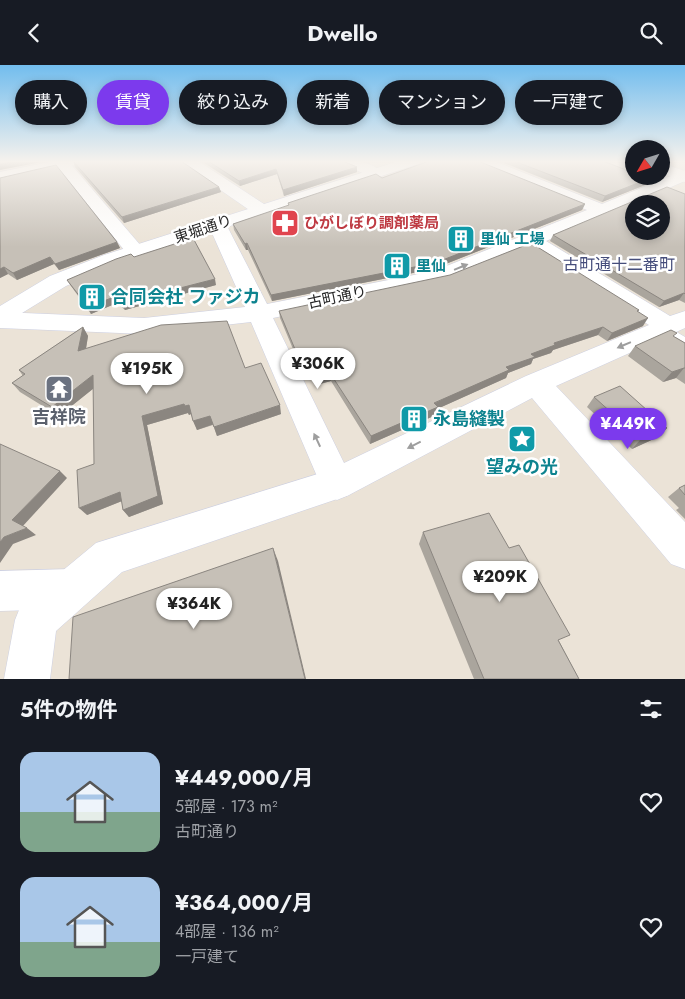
<!DOCTYPE html>
<html lang="ja">
<head>
<meta charset="utf-8">
<style>
  :root { --surface:#171b24; --page:#242831; --text:#f1f3f6; --muted:#9ea1a6; --accent:#7c3aed }
  body { margin:0; font-family:Jost,"Noto Sans JP",sans-serif; background:var(--page); color:var(--text); height:100vh; display:flex; flex-direction:column; font-size:19px; white-space:nowrap }
  * { box-sizing:border-box; margin:0 }
  p { font-size:16px; color:var(--muted) }
  .icon { flex:none; width:28px; height:28px; fill:none; stroke:currentColor; stroke-width:2; stroke-linecap:round; stroke-linejoin:round }
  .map { position:relative; height:614px; overflow:hidden }
  .details { display:flex; flex-direction:column; background:var(--surface); flex:1 }
  .details>* { flex:none }
  .guide { position:absolute; left:15px; top:15px; width:655px; height:45px; display:flex; gap:10px }
  .needle { width:32px; rotate:231deg }
  .buttons { position:absolute; left:625px; top:75px; display:grid; gap:10px }
  .buttons a { display:grid; place-items:center; width:45px; height:45px; border-radius:50%; background:var(--surface); box-shadow:0 2px 8px #0003; font-size:25px }
  .price { position:absolute; translate:-50% -42px; padding:0 11px; border-radius:18px; background:#fff; color:#222; font-size:16px; line-height:32px; filter:drop-shadow(0 1px 2px #0008) }
  .price::after { content:''; position:absolute; left:50%; top:30px; width:15px; height:11px; margin-left:-8px; background:inherit; clip-path:polygon(0 0,100% 0,50% 100%) }
  .price.active { background:var(--accent); color:#fff }
  ul { padding:0; list-style:none }
  li { display:flex; align-items:center; gap:15px; height:125px; padding:0 20px }
  li span { display:grid; place-items:center; flex:none; width:140px; height:100px; border-radius:15px; color:#555 }
  li>.icon { margin-inline-start:auto }
  span .icon { width:60px; height:60px; fill:#fffc; stroke-width:1 }
  li b { font-size:21px }
  h2 { display:flex; justify-content:space-between; align-items:center; height:60px; padding:0 20px; font-size:21px }
  .tag { padding:0 18px; border-radius:22px; background:var(--surface); box-shadow:0 2px 8px #0003; font-size:18px; line-height:45px }
  .tag.active { background:var(--accent); color:#fff }
  header { display:flex; justify-content:space-between; align-items:center; height:65px; padding:0 20px; background:var(--surface); font-size:22px; font-weight:700 }
  .map>svg:first-child { display:block }
  .lines { fill:none; stroke-linecap:round; stroke-linejoin:round }
  .service-casing { stroke:#cdd0e2; stroke-width:1 }
  .minor-casing { stroke:#cdd0e2; stroke-width:1 }
  .tertiary-casing { stroke:#cdd0e2; stroke-width:1 }
  .service { fill:#fff; fill-rule:evenodd }
  .minor { fill:#fff; fill-rule:evenodd }
  .tertiary { fill:#fff; fill-rule:evenodd }
  .wall { fill:#aaa59d }
  .shaded-wall { fill:#8b8680 }
  .building { fill:#c6c0b7; stroke:#8b8680; fill-rule:evenodd }
  .oneway { fill:#9e9e9e }
  .labels { text-anchor:middle; dominant-baseline:central; stroke-width:5; stroke-linejoin:round; paint-order:stroke }
  .far-health-label { font-size:15px; font-weight:bold; fill:#be3a42; stroke:#fff; text-anchor:start }
  .far-street-label { font-size:15px; fill:#272727; stroke:#fff }
  .far-culture-label { font-size:15px; font-weight:bold; fill:#0d838f; stroke:#fff; text-anchor:start }
  .far-neighbourhood-label { font-size:16px; fill:#454d7b; stroke:#fff }
  .culture-label { font-size:18px; font-weight:bold; fill:#0d838f; stroke:#fff; text-anchor:start }
  .worship-label { font-size:18px; font-weight:bold; fill:#5b616d; stroke:#fff }
</style>
</head>
<body>
<header><svg class="icon" aria-label="back" viewBox="0 0 24 24"><path d="M15 5l-7 7 7 7"/></svg>Dwello<svg class="icon" aria-label="search" viewBox="0 0 24 24"><circle cx="10" cy="10" r="6"/><path d="M15 15l6 6"/></svg></header>
<div class="map">
<svg width="685" height="614" viewBox="0 0 685 614">
  <rect width="100%" height="100%" fill="#ebe3d7"/>
  <g class="lines">
    <defs>
      <polygon id="service" points="663,259 685,272 685,282 659,266 657,263 659,260"/>
      <g id="minor">
        <polygon points="56,96 68,96 142,182 145,186 142,190 135,192 128,190 57,101 55,98"/>
        <polygon points="181,96 198,96 267,141 270,145 267,149 261,150 255,149 183,99"/>
        <path d="M341 96C355 96 372 96 382 108L379 111H369L343 99Z"/>
        <path d="M475 96H494L602 139 685 105V116L546 176 670 251 685 246V263L556 321 685 457V504L671 499 532 333 349 430 337 435 325 430 251 257 144 269 0 263V247L144 253 245 242 208 159 211 155 217 153 223 155 226 159 267 239 434 206 587 145 477 99ZM529 183 649 260 526 311 344 398 273 253 448 216Z"/>
        <polygon points="72,504 86,510 92,524 86,538 72,544 0,546 0,506"/>
      </g>
      <g id="tertiary">
        <polygon points="55,96 81,96 79,99 0,117 0,107"/>
        <polygon points="399,96 420,96 418,99 118,198 66,221 9,256 0,259 0,241 50,211 104,190"/>
        <polygon points="661,98 685,106 685,117 661,108"/>
        <polygon points="337,403 349,408 354,419 349,430 122,507 56,566 50,614 4,614 15,555 21,540 96,478"/>
      </g>
    </defs>
    <use href="#service" class="service-casing"/>
    <use href="#minor" class="minor-casing"/>
    <use href="#tertiary" class="tertiary-casing"/>
    <use href="#service" class="service"/>
    <use href="#minor" class="minor"/>
    <use href="#tertiary" class="tertiary"/>
  </g>
  <g class="wall">
    <polygon points="73,96 219,122 221,127 124,158 75,102"/>
    <polygon points="201,96 343,96 357,107 284,131 277,109 240,121"/>
    <polygon points="499,96 603,96 648,114 645,120 602,137"/>
    <polygon points="0,113 117,177 120,183 59,205 54,199 17,215 8,209 0,213"/>
    <polygon points="382,113 585,139 582,145 433,204 272,236 248,185 246,185 234,165 233,159 288,141 288,138"/>
    <polygon points="685,129 685,238 679,235 659,242 550,176 553,170"/>
    <polygon points="134,192 216,220 125,245 117,238 91,249 71,221 67,215"/>
    <polygon points="639,245 638,246 643,261 607,276 598,270 553,285 551,288 533,294 531,299 508,308 506,313 437,344 436,350 370,379 331,316 316,320 304,295 298,296 280,253 279,246"/>
    <polygon points="83,262 88,271 86,284 245,303 281,349 217,371 213,360 197,365 191,349 189,350 188,348 147,360 163,439 129,452 123,445 122,436 87,450 94,399 94,323 59,351 20,327 12,318 23,311 19,305"/>
    <polygon points="675,272 685,278 685,319 676,313 663,317 628,291 635,281"/>
    <polygon points="594,332 667,363 658,372 632,384 587,342"/>
    <polygon points="685,420 685,454 676,445 679,443 668,432 679,423"/>
    <polygon points="423,467 559,576 579,614 474,614 419,479"/>
  </g>
  <g class="shaded-wall">
    <polygon points="17,96 47,96 0,105 0,99"/>
    <polygon points="357,102 357,107 284,131 283,125"/>
    <polygon points="276,104 277,109 240,121 239,116"/>
    <polygon points="648,114 645,120 602,137 605,131"/>
    <polygon points="219,122 221,127 124,158 122,152"/>
    <polygon points="585,139 582,145 433,204 272,236 271,230"/>
    <polygon points="117,177 120,183 59,205 55,199"/>
    <polygon points="247,178 248,185 246,185 245,179"/>
    <polygon points="50,192 54,199 17,215 13,208"/>
    <polygon points="4,202 8,209 0,213 0,204"/>
    <polygon points="215,214 216,220 125,245 122,238"/>
    <polygon points="684,228 679,235 659,242 664,236"/>
    <polygon points="114,232 117,238 91,249 88,242"/>
    <polygon points="648,253 643,261 607,276 612,268"/>
    <polygon points="83,262 88,271 84,295 78,286"/>
    <polygon points="603,262 598,270 553,285 551,288 533,294 531,299 508,308 506,313 437,344 436,350 370,379 371,371 531,289 554,278"/>
    <polygon points="303,287 304,295 298,296 297,289"/>
    <polygon points="684,303 676,313 663,317 672,307"/>
    <polygon points="330,308 331,316 316,320 316,312"/>
    <polygon points="93,310 99,319 59,351 52,342"/>
    <polygon points="184,339 189,340 193,348 189,350 188,348 147,360 163,439 129,452 123,445 142,351"/>
    <polygon points="280,340 281,349 217,371 214,362"/>
    <polygon points="210,351 214,359 197,365 193,356"/>
    <polygon points="667,363 658,372 632,384 641,374"/>
    <polygon points="60,406 67,413 22,462 12,455"/>
    <polygon points="120,427 127,434 87,450 79,443"/>
    <polygon points="27,463 36,470 13,479 0,498 0,477 4,472"/>
    <polygon points="273,483 278,496 306,614 305,614"/>
  </g>
  <g class="building">
    <polygon points="0,96 17,96 0,99"/>
    <polygon points="73,96 181,96 219,122 122,152"/>
    <polygon points="208,96 343,96 357,102 283,125 276,104 239,116"/>
    <polygon points="429,96 478,96 585,139 435,198 271,230 247,178 245,179 233,159 289,140 288,138 376,109 382,113"/>
    <polygon points="514,96 603,96 634,108 634,111 641,111 648,114 605,131"/>
    <polygon points="56,100 117,177 55,199 50,192 13,208 4,202 0,204 0,113"/>
    <path d="M667 122 685 129V229L684 228 664 236 553 170ZM634 139H661V166H634Z"/>
    <polygon points="193,173 215,214 122,238 114,232 88,242 67,215 116,194 131,189 134,192"/>
    <polygon points="531,178 639,245 637,246 648,253 612,268 603,262 554,278 555,280 531,289 535,292 506,302 509,305 434,338 438,342 371,371 330,308 316,312 303,287 297,289 279,246 450,210"/>
    <polygon points="227,256 245,303 261,298 280,340 214,362 210,351 193,356 189,340 185,341 184,339 142,351 158,431 123,445 120,427 79,443 77,405 94,399 93,310 52,342 12,318 25,309 19,305 83,262 78,286 161,260"/>
    <polygon points="671,265 677,268 673,271 685,278 685,303 684,303 672,307 635,281"/>
    <polygon points="620,321 667,363 641,374 594,332"/>
    <polygon points="0,379 60,406 12,455 27,463 4,472 0,477"/>
    <polygon points="685,420 685,430 679,423"/>
    <polygon points="489,448 509,483 519,480 570,570 558,575 579,614 484,614 423,467"/>
    <polygon points="273,483 305,614 69,614 73,552"/>
  </g>
  <defs><path id="oneway-solid" d="M-6-.8H1V-3.2L6.5 0L1 3.2V.8H-6Z" transform="scale(1.25)"/></defs>
  <g class="oneway">
    <use href="#oneway-solid" transform="translate(461 202) rotate(-22)"/>
    <use href="#oneway-solid" transform="translate(624 280) rotate(157)"/>
    <use href="#oneway-solid" transform="translate(317 375) rotate(-115)"/>
    <use href="#oneway-solid" transform="translate(414 380) rotate(153)"/>
  </g>
  <linearGradient id="sky" x2="0" y2="1"><stop stop-color="#72bdee"/><stop offset="0.53" stop-color="#f6f2ed"/><stop offset="1" stop-color="#f6f2ed" stop-opacity="0"/></linearGradient>
  <rect width="685" height="182" fill="url(#sky)"/>
  <defs>
    <symbol id="pharmacy-square" viewBox="-11 -11 22 22"><rect x="-9" y="-9" width="18" height="18" rx="4" fill="#e0444e" stroke="#fff"/><path d="M-2-6h4v4h4v4h-4v4h-4v-4h-4v-4h4Z" fill="#fff"/></symbol>
    <symbol id="building-square" viewBox="-11 -11 22 22"><rect x="-9" y="-9" width="18" height="18" rx="4" fill="#0f9aa8" stroke="#fff"/><path d="M-4-6H4V6H1V3H-1V6H-4ZM-2.5-4.3h1.7v1.8h-1.7ZM.8-4.3h1.7v1.8H.8ZM-2.5-1h1.7V.8h-1.7ZM.8-1h1.7V.8H.8Z" fill="#fff"/></symbol>
    <symbol id="temple-square" viewBox="-11 -11 22 22"><rect x="-9" y="-9" width="18" height="18" rx="4" fill="#6b7280" stroke="#fff"/><path d="M0-6L5-2H3V0L6.5 2.5H4V6H1.5V3h-3V6H-4V2.5H-6.5L-3 0V-2H-5Z" fill="#fff"/></symbol>
    <symbol id="sight-square" viewBox="-11 -11 22 22"><rect x="-9" y="-9" width="18" height="18" rx="4" fill="#0f9aa8" stroke="#fff"/><path d="M0-6L1.8-2.2L6-1.7L2.9 1.2L3.7 5.4L0 3.3L-3.7 5.4L-2.9 1.2L-6-1.7L-1.8-2.2Z" fill="#fff"/></symbol>
  </defs>
  <g fill-rule="evenodd">
    <use href="#pharmacy-square" x="269" y="142" width="32" height="32"/>
    <use href="#building-square" x="445" y="158" width="32" height="32"/>
    <use href="#building-square" x="381" y="185" width="32" height="32"/>
    <use href="#building-square" x="76" y="216" width="32" height="32"/>
    <use href="#temple-square" x="43" y="308" width="32" height="32"/>
    <use href="#building-square" x="398" y="338" width="32" height="32"/>
    <use href="#sight-square" x="506" y="358" width="32" height="32"/>
  </g>
  <g class="labels">
    <g class="far-health-label">
      <text x="304" y="158">ひがしぼり調剤薬局</text>
    </g>
    <g class="far-street-label">
      <text transform="translate(203 164) rotate(-18)">東堀通り</text>
      <text transform="translate(337 232) rotate(-12)">古町通り</text>
    </g>
    <g class="far-culture-label">
      <text x="480" y="174">里仙 工場</text>
      <text x="416" y="201">里仙</text>
    </g>
    <g class="far-neighbourhood-label">
      <text x="619" y="199">古町通十二番町</text>
    </g>
    <g class="culture-label">
      <text x="111" y="232">合同会社 ファジカ</text>
      <text x="433" y="354">永島縫製</text>
      <text x="522" y="402" text-anchor="middle">望みの光</text>
    </g>
    <g class="worship-label">
      <text x="59" y="352">吉祥院</text>
    </g>
  </g>
</svg>
<div class="buttons">
<a><svg class="needle" viewBox="-14 -14 28 28"><path d="M0-13l5 13h-10z" fill="#e53935"/><path d="M0 13l5-13h-10z" fill="#9ea1a6"/></svg></a>
<a><svg class="icon" aria-label="layers" viewBox="0 0 24 24"><path d="M12 4l9 5-9 5-9-5zM3 14l9 5 9-5"/></svg></a>
</div>
<b class="price" style="left:318px;top:325px">¥306K</b>
<b class="price" style="left:147px;top:330px">¥195K</b>
<b class="price active" style="left:628px;top:385px">¥449K</b>
<b class="price" style="left:500px;top:538px">¥209K</b>
<b class="price" style="left:194px;top:565px">¥364K</b>
<div class="guide">
<a class="tag">購入</a>
<a class="tag active">賃貸</a>
<a class="tag">絞り込み</a>
<a class="tag">新着</a>
<a class="tag">マンション</a>
<a class="tag">一戸建て</a>
</div>
</div>
<section class="details">
<h2>5件の物件<svg class="icon" aria-label="filters" viewBox="0 0 24 24"><path d="M4 7h16M4 17h16"/><circle cx="9" cy="7" r="2"/><circle cx="15" cy="17" r="2"/></svg></h2>
<ul>
<li><span style="background:linear-gradient(#a9c7e8 60%,#7fa58c 0)"><svg class="icon" aria-label="home" viewBox="0 0 24 24"><path d="M3 11l9-7 9 7M6 9v11h12V9"/></svg></span><div><b>¥449,000/月</b><p>5部屋 · 173 m²</p><p>古町通り</p></div><svg class="icon" aria-label="heart" viewBox="0 0 24 24"><path d="M12 20l-8-8c-3-5 5-10 8-4 3-6 11-1 8 4z"/></svg></li>
<li><span style="background:linear-gradient(#a9c7e8 65%,#7fa58c 0)"><svg class="icon" aria-label="home" viewBox="0 0 24 24"><path d="M3 11l9-7 9 7M6 9v11h12V9"/></svg></span><div><b>¥364,000/月</b><p>4部屋 · 136 m²</p><p>一戸建て</p></div><svg class="icon" aria-label="heart" viewBox="0 0 24 24"><path d="M12 20l-8-8c-3-5 5-10 8-4 3-6 11-1 8 4z"/></svg></li>
</ul>
</section>
</body>
</html>
